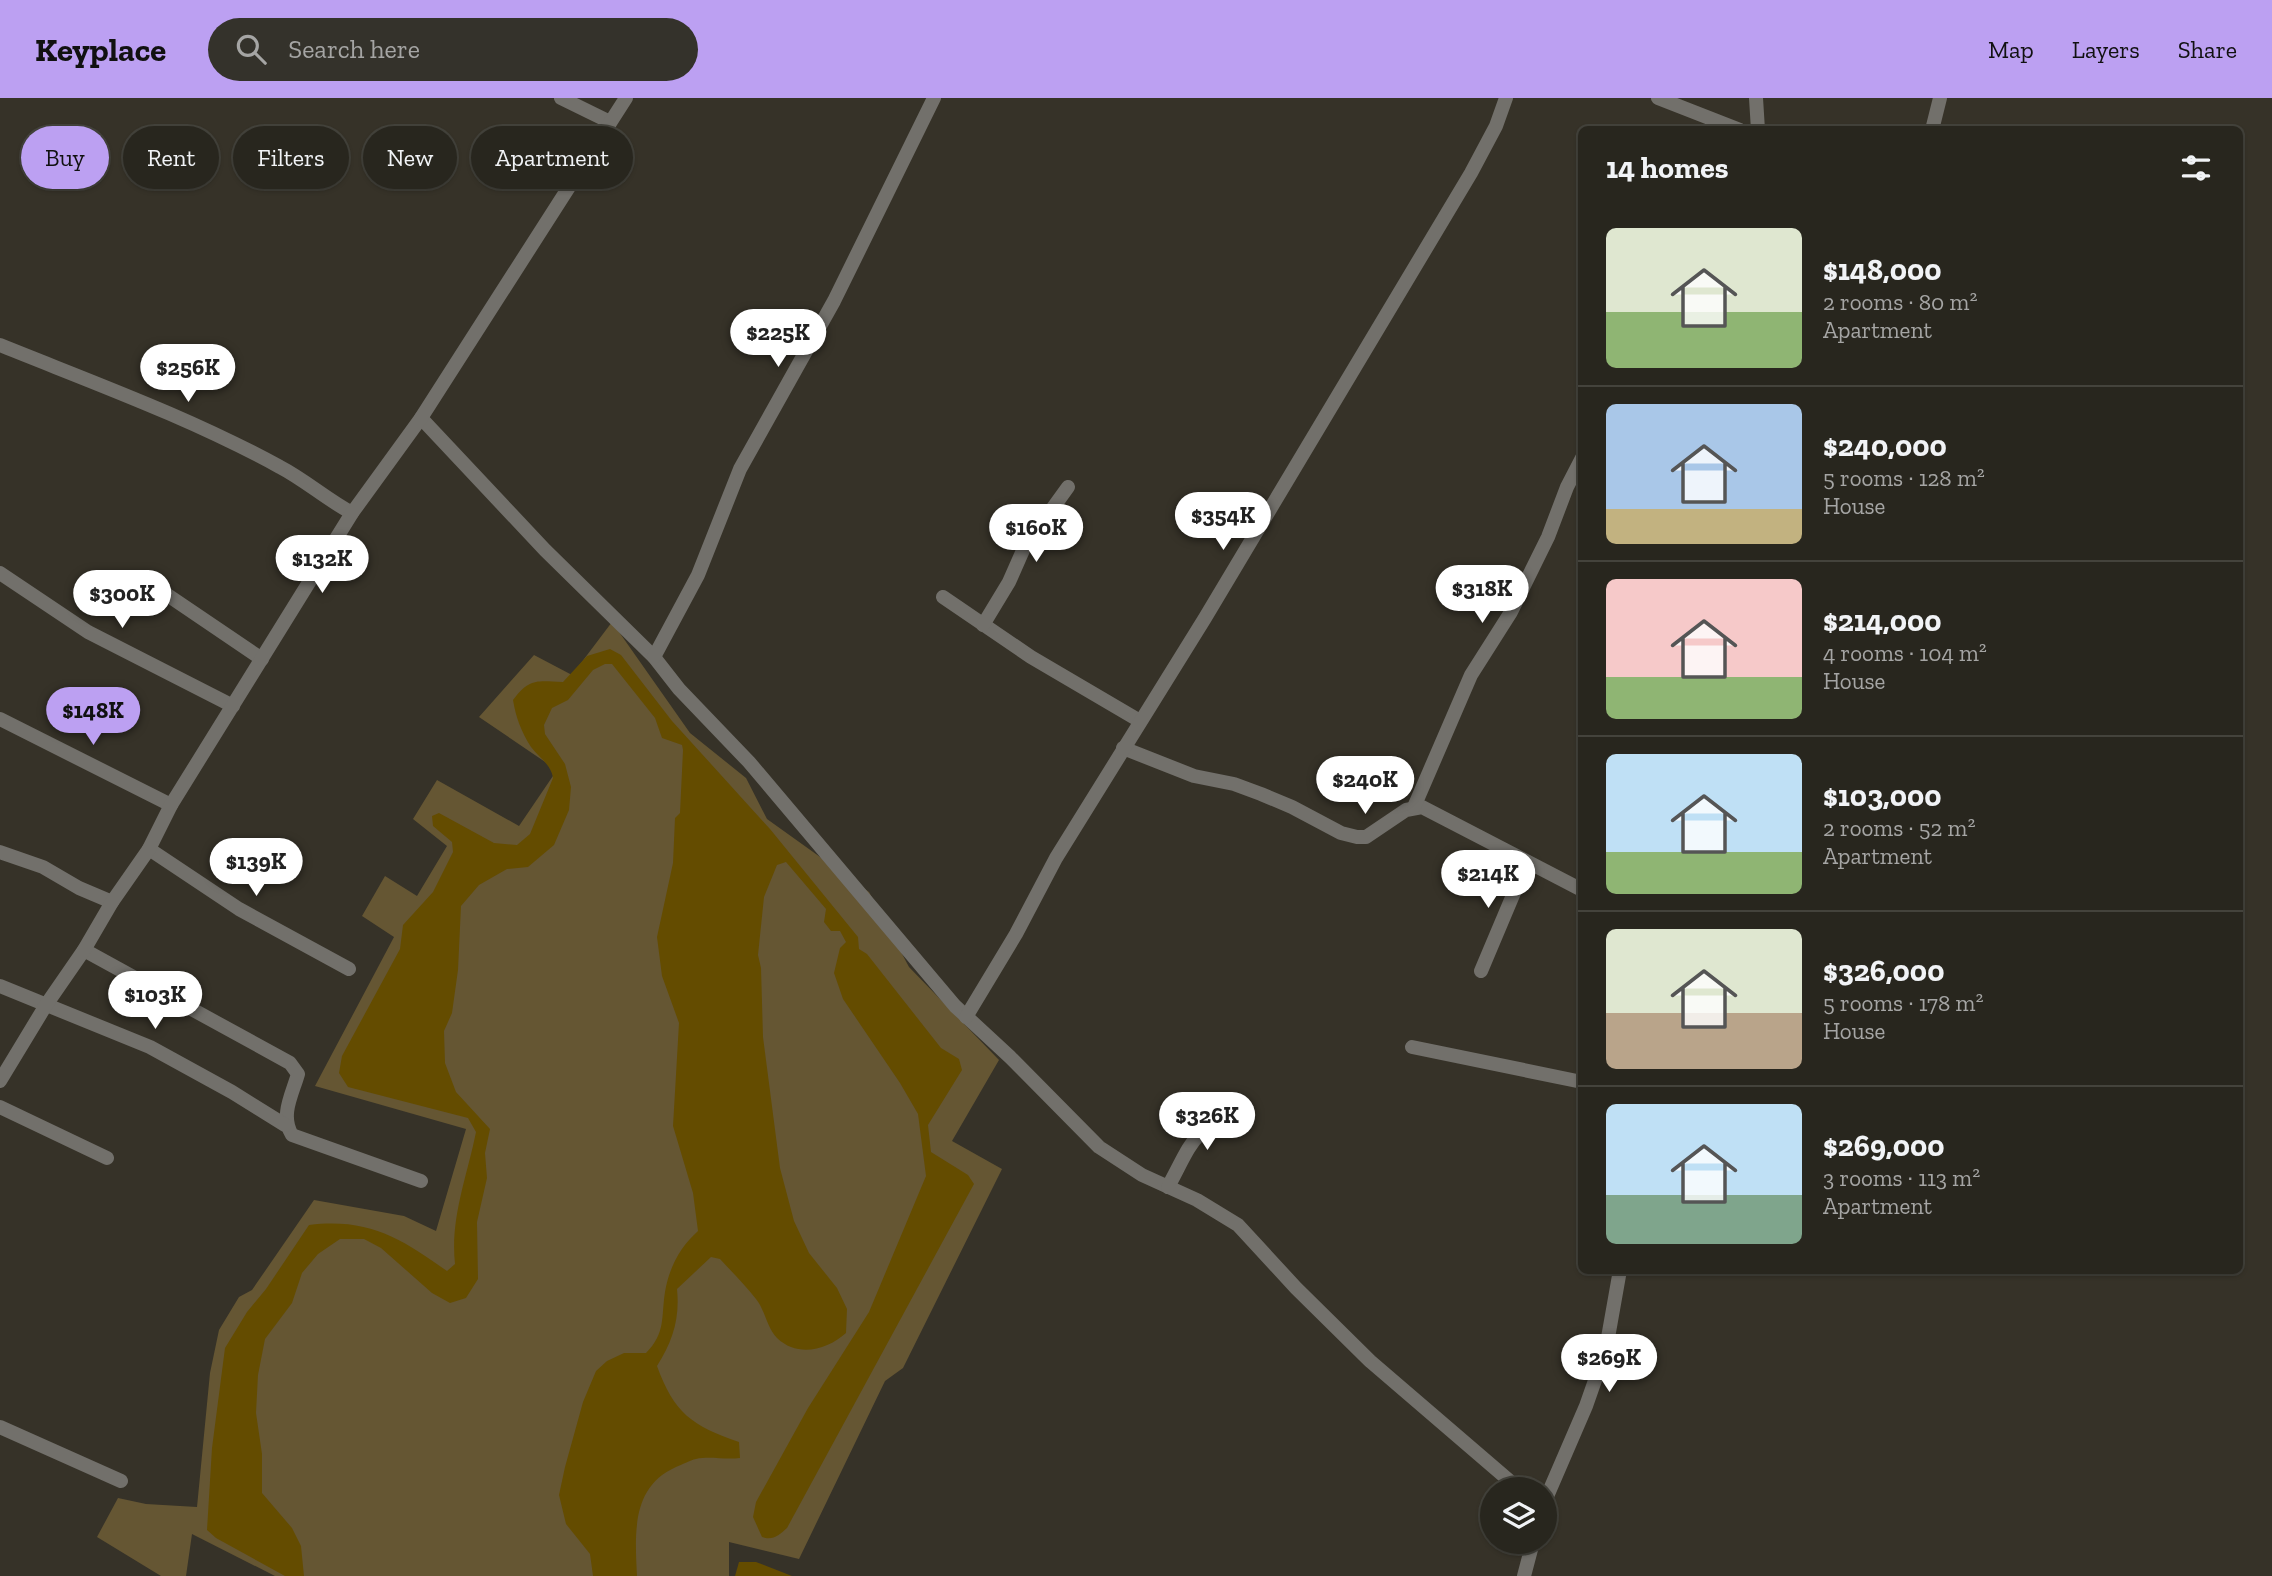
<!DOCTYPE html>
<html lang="en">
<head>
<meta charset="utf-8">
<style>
  :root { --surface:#28261e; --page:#34322b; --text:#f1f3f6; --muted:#a5a5a4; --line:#44433c; --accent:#bca0f2 }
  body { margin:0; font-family:"Zilla Slab",serif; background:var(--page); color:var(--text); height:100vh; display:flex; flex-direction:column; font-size:26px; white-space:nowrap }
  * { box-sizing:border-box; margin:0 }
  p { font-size:23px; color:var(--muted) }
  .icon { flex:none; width:38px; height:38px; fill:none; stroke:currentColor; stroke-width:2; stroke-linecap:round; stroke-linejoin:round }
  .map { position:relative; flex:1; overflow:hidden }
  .details { position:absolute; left:1578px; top:28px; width:665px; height:1148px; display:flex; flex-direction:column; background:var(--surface); border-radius:10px; box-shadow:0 2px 5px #0004,0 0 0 2px var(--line) }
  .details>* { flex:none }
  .guide { position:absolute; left:21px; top:28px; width:665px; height:63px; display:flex; gap:14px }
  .controls { position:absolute; left:1480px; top:1379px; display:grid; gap:14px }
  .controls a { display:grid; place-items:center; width:77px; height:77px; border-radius:50%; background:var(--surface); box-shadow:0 2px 5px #0004,0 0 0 2px var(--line); font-size:35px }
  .price { position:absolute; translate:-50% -60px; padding:0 16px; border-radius:24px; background:#fff; color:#222; font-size:23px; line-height:46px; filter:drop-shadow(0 2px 4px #0008) }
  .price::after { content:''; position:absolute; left:50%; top:42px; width:21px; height:16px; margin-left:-10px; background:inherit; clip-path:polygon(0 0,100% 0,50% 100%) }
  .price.selected { background:var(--accent); color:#111 }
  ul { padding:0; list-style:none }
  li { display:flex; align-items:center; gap:21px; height:175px; padding:0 28px }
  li+li { border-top:2px solid var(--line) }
  li span { display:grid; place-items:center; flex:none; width:196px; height:140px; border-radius:10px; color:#555 }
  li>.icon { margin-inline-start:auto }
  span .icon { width:84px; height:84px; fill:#fffc; stroke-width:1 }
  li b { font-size:30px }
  h2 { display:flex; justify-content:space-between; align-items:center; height:84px; padding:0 28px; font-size:30px }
  .tag { padding:0 24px; border-radius:32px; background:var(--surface); box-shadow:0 2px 5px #0004,0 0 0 2px var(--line); font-size:24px; line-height:63px }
  .tag.selected { background:var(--accent); color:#111 }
  header { display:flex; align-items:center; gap:42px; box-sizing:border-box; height:98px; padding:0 35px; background:var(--accent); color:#111 }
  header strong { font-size:33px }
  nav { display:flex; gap:38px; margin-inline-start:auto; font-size:24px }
  .search { width:490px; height:63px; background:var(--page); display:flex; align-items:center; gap:18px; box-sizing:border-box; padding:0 24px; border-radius:38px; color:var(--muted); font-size:26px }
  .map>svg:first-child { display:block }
  .green { fill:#655633 }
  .water { fill:#644c00 }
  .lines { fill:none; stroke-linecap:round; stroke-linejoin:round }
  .minor { stroke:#72706b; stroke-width:14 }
</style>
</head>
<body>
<header>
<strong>Keyplace</strong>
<div class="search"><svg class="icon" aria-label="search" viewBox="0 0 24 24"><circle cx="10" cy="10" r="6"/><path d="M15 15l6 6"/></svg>Search here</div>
<nav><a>Map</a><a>Layers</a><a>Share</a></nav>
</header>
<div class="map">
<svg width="2272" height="1478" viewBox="0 0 2272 1478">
  <rect width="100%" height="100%" fill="#363228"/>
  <polygon class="green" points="612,524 690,635 746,680 767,721 869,794 909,869 999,962 952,1043 1002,1071 903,1270 885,1283 799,1461 729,1444 729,1478 275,1478 192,1436 186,1478 161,1478 97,1439 118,1400 146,1406 197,1409 210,1275 219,1232 239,1199 252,1192 314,1102 404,1118 436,1133 466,1031 315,988 394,839 362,818 385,778 417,798 447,748 413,721 437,682 519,728 557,672 479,619 534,557 572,577"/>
  <g class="water">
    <path d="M610 551 621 557 672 623 770 731 858 839 859 851 867 856 941 950 959 961 962 972 928 1027 931 1054 968 1077 974 1086 787 1430C779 1437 773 1443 762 1439L753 1419 756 1404 808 1310 869 1214 926 1078 918 1016 900 985 843 901 834 875 840 850 846 844 840 833H831L824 824 826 811 786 764 777 767 764 799 758 857 761 870 763 939 780 1070 794 1123 809 1155 837 1190 847 1211 846 1235C827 1252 798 1260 777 1240 767 1230 765 1212 756 1201 745 1187 732 1174 720 1161L711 1159 677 1191C680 1220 673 1243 657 1268 674 1315 692 1328 739 1344L740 1360C725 1362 710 1358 696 1361 690 1362 682 1367 676 1369 631 1389 635 1436 637 1478H593L590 1456 566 1426 559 1397 565 1369 583 1304 596 1273 607 1263 624 1255H646C666 1235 661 1219 665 1194 669 1170 680 1149 698 1133L693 1095 673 1028 679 925 662 878 657 839 673 765 675 720 680 715 683 652 682 647 662 640 655 620 612 566H605L593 572 568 602 552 610 544 627 545 636 565 666 571 689 569 712 554 747 528 769 507 771 479 787 461 808 458 872 452 915 444 933 445 965 456 994 490 1031 485 1055 487 1080 477 1124 478 1181 466 1200 450 1205 432 1195 381 1150 364 1141H340L318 1156 302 1175 292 1205 265 1241 258 1277 256 1315 262 1356V1395L292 1430 301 1448 304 1478H285L216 1440 207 1432 212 1350 225 1250 247 1214 266 1191 309 1127C369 1120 400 1140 447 1173L455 1166C450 1120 467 1079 476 1034L468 1020 348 989 339 975 342 958 400 851 403 827 433 794 453 754 452 744 433 728 432 718 439 715 494 745 517 747 530 736 553 680C551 666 539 660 531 649 521 633 516 620 513 602 530 580 536 583 563 584L587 558Z"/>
    <polygon points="739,1464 756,1464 792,1478 735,1478"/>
  </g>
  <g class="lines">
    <g class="minor">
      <polyline points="561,0 610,24"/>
      <polyline points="1658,0 1740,32"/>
      <polyline points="1756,0 1758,32"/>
      <polyline points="1932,32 1940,0"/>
      <path d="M0 247C94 285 191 320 280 369 305 382 326 401 352 415"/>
      <polyline points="421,320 545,452 654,559 679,591 749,664 955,908 1010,959 1099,1049 1142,1077 1197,1102 1238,1127 1296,1190 1370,1263 1519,1391"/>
      <polyline points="0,475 88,534 233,608"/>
      <polyline points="166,496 262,561"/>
      <polyline points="943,499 1031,559 1140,623"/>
      <polyline points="983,527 1009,484 1024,450 1068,389"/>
      <polyline points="654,559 698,477 740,371 834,203 934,0"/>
      <polyline points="0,621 171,707"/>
      <polyline points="1123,650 1194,678 1234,686 1261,696 1292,709 1341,735 1357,739 1366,739 1406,712 1422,709 1582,792"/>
      <polyline points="1414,709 1471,577 1511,514 1548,439 1567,389 1582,360"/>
      <polyline points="149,751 239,811 349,871"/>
      <polyline points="0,754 43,769 79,790 112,804"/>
      <path d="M84 852 290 965 298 976C292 997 280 1017 292 1037L421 1083"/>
      <polyline points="1481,873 1527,764"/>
      <polyline points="0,888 150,949 232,994 285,1027"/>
      <polyline points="966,919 1016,836 1056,760 1205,520 1471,75 1496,28 1506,0"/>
      <polyline points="1412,949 1582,984"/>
      <polyline points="0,983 46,907 84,852 112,804 149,751 171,707 352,415 421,320 626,0"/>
      <polyline points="0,1009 107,1060"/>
      <path d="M1168 1089C1192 1045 1192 1030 1242 1013"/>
      <polyline points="0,1329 121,1383"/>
      <polyline points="1545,1403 1586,1308 1606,1251 1620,1172"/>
      <polyline points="1524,1478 1533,1444"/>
    </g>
  </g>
</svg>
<div class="controls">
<a><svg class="icon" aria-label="layers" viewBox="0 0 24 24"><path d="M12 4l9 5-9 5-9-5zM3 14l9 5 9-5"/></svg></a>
</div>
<b class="price" style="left:778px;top:271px">$225K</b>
<b class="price" style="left:188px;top:306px">$256K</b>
<b class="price" style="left:1223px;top:454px">$354K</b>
<b class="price" style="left:1036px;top:466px">$160K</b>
<b class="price" style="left:322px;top:497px">$132K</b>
<b class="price" style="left:1482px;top:527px">$318K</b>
<b class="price" style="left:122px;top:532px">$300K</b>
<b class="price selected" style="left:93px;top:649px">$148K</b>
<b class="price" style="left:1365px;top:718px">$240K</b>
<b class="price" style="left:256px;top:800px">$139K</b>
<b class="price" style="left:1488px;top:812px">$214K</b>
<b class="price" style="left:155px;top:933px">$103K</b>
<b class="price" style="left:1207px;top:1054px">$326K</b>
<b class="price" style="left:1609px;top:1296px">$269K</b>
<div class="guide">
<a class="tag selected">Buy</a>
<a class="tag">Rent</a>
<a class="tag">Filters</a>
<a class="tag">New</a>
<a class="tag">Apartment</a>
</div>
<section class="details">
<h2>14 homes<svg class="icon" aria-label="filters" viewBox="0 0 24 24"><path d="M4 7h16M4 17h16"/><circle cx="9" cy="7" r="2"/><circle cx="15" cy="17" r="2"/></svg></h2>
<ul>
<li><span style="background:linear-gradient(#dfe7d0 60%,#8fb573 0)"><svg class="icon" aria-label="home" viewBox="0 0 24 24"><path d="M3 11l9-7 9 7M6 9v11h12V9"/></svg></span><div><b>$148,000</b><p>2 rooms · 80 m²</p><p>Apartment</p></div></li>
<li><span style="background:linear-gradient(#a9c7e8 75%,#c2b280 0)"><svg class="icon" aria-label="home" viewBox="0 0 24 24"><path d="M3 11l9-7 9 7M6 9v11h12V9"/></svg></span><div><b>$240,000</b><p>5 rooms · 128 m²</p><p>House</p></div></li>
<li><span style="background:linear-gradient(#f6c9c9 70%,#8fb573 0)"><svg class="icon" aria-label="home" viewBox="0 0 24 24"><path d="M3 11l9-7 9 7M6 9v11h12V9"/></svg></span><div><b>$214,000</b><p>4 rooms · 104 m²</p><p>House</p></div></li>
<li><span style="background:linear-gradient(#bfe0f5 70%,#8fb573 0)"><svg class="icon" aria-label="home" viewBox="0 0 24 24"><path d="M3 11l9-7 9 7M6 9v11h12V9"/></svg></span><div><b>$103,000</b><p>2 rooms · 52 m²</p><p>Apartment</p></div></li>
<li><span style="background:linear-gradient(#dfe7d0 60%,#b9a48a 0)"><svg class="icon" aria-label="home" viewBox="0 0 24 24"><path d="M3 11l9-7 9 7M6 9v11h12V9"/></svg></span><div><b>$326,000</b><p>5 rooms · 178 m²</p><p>House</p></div></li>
<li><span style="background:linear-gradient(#bfe0f5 65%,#7fa58c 0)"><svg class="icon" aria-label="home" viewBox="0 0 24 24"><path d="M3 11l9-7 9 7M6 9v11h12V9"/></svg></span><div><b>$269,000</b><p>3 rooms · 113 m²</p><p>Apartment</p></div></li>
</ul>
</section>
</div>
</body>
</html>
